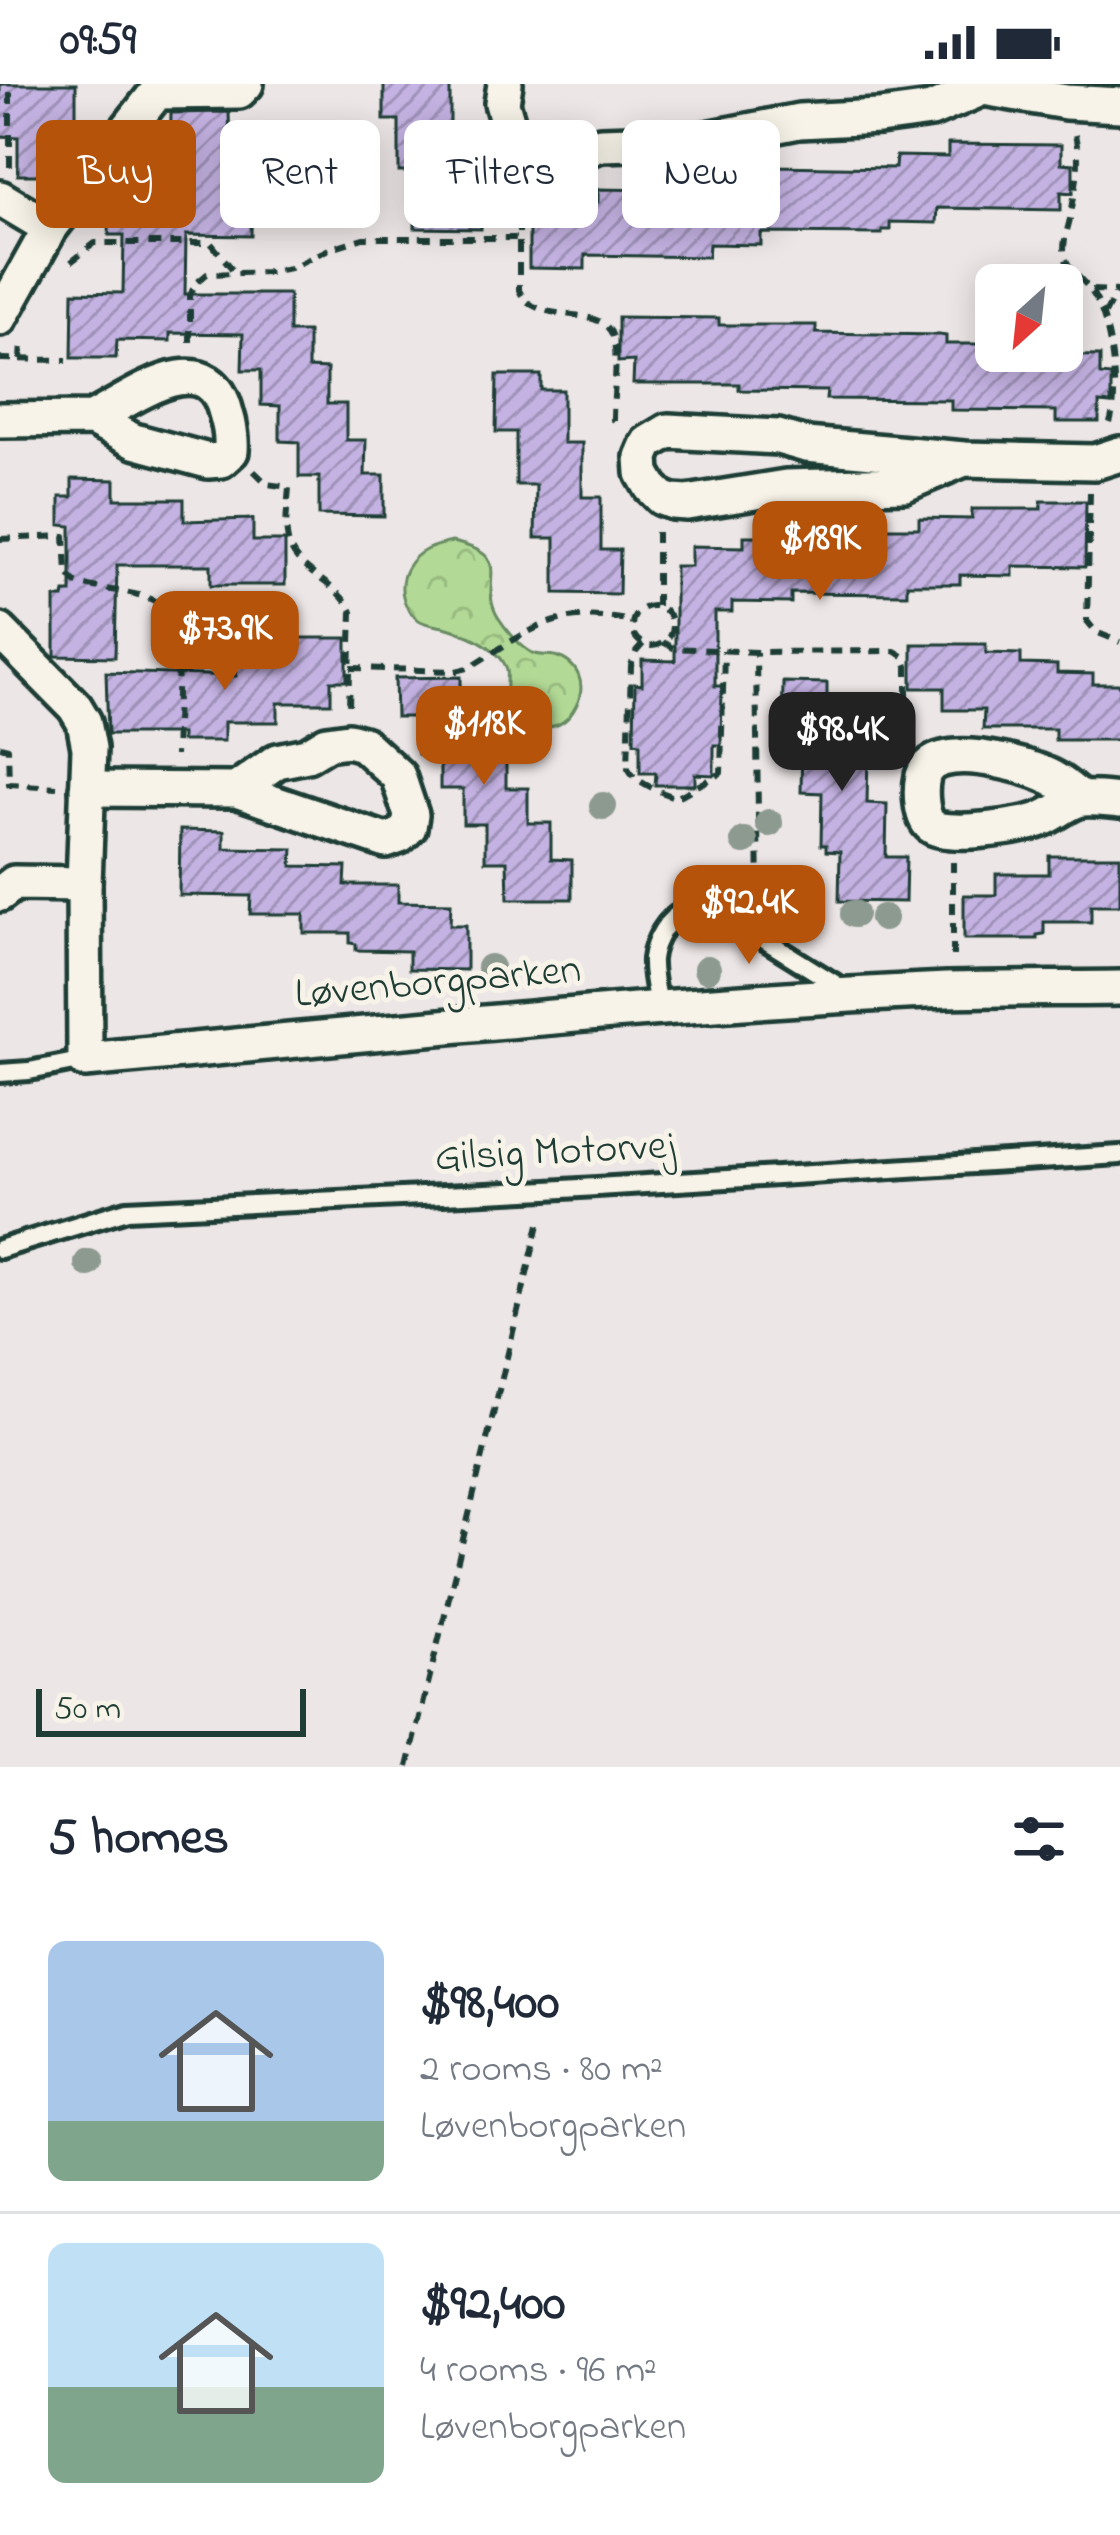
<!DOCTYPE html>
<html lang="en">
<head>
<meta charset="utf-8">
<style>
  :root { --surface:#fff; --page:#f2f2f3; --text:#1f2937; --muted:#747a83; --line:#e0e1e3; --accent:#b45309 }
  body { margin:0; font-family:"Indie Flower",sans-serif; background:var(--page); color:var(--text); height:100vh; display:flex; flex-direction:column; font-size:45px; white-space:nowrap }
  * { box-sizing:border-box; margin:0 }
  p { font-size:39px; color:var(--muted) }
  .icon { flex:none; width:66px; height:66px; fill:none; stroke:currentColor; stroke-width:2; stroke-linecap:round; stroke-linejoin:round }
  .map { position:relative; height:1683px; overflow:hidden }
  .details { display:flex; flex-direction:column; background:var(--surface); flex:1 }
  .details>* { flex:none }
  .hud { position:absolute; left:36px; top:36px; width:1050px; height:108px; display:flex; gap:24px }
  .needle { width:78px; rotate:207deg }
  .fabs { position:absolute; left:975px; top:180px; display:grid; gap:24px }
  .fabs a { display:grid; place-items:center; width:108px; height:108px; border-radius:18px; background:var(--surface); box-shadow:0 6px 30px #0003; font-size:60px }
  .scale { position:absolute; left:36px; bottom:30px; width:270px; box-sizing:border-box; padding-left:12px; border:6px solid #1f3d34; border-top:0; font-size:33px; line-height:42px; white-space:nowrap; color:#1f3d34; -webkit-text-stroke:9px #f7f3e8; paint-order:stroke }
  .price { position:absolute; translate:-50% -102px; padding:0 27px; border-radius:24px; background:var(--accent); color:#fff; font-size:39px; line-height:78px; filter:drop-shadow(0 3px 6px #0008) }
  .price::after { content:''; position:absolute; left:50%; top:72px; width:36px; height:27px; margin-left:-18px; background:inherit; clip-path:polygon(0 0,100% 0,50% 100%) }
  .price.active { background:#222; color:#fff }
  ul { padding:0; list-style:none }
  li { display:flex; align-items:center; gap:36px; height:300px; padding:0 48px }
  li+li { border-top:3px solid var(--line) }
  li span { display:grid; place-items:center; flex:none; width:336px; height:240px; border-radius:18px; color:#555 }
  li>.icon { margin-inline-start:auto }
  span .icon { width:144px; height:144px; fill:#fffc; stroke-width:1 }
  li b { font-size:51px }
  h2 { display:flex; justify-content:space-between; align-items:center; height:144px; padding:0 48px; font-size:51px }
  .pill { padding:0 42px; border-radius:18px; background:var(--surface); box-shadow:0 6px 30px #0003; font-size:42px; line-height:108px }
  .pill.active { background:var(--accent); color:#fff }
  .status { display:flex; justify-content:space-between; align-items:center; height:84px; padding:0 60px; background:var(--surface); direction:ltr }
  .status svg { height:33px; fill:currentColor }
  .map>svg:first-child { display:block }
  .park { fill:url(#park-crowns); stroke:#688b64; stroke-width:3 }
  .building { fill:url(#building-hatch); stroke:#1f3d34; stroke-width:3 }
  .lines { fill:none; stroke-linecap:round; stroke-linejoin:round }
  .service-casing { stroke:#1f3d34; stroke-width:26 }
  .minor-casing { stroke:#1f3d34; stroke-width:42 }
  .path { stroke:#1f3d34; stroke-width:6; stroke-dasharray:12 9; stroke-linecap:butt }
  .service { stroke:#f7f3e8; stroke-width:16 }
  .minor { stroke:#f7f3e8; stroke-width:33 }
  .tree { fill:#8c9a8f }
  .labels { text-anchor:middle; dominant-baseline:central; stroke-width:10; stroke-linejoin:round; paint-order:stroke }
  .street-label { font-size:42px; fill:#1f3d34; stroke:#f7f3e8 }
</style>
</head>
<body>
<div class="status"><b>09:59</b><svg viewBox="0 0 49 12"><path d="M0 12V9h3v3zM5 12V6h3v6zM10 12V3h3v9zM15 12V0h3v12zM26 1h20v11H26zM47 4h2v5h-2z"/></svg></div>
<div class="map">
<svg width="1120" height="1683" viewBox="0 0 1120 1683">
  <defs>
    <pattern id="park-crowns" width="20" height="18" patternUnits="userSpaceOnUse" patternTransform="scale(3)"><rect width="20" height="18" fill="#b2d995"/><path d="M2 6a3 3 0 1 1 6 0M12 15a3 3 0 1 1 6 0" fill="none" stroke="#99bb81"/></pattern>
    <pattern id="building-hatch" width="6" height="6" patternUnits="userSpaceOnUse" patternTransform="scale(3)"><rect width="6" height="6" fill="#c4b2e2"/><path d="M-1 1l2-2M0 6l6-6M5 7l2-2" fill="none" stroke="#9f92b8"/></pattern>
  </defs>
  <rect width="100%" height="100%" fill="#ede6e7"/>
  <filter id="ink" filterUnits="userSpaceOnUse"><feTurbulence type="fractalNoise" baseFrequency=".00833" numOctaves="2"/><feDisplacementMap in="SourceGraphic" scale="24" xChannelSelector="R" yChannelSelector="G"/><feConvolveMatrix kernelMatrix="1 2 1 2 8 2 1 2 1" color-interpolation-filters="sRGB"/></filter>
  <g filter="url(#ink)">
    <path class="park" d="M452 458C519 472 476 497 498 533 505 544 518 560 529 567 537 573 545 570 555 572 579 579 587 601 576 622 570 634 561 642 548 643 524 646 508 630 507 606 506 596 510 588 504 579 494 562 469 551 451 545 439 541 425 542 416 534 401 521 398 500 407 484 417 466 433 462 452 458Z"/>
    <g class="building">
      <polygon points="0,0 76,0 76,77 65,91 18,91 18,53 0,52"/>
      <polygon points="384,0 450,0 450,48 466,48 465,100 482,100 481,145 415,144 416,88 399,88 399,36 384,36"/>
      <polygon points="229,28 231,93 252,94 251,152 186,151 185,210 289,210 289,248 308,248 308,284 327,285 327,320 346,320 346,356 366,356 365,391 384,391 384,432 319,431 319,393 299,393 299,358 280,357 280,322 261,321 261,286 242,286 243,250 170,249 170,257 117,256 116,274 72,274 73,208 123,209 124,151 109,151 110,102 119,90 170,90 171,29"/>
      <polygon points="948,60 1061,61 1061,79 1073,80 1073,109 1061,108 1061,126 937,124 936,139 890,138 890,146 882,146 882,150 761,149 761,161 709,160 708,173 585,171 585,185 529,184 529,139 544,139 545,118 598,118 598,105 720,107 720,94 773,95 773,82 895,84 896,72 948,73"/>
      <polygon points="618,233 719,234 719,241 816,241 816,249 940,251 946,252 946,260 996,260 996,267 1028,267 1028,271 1100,272 1100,291 1111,292 1111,320 1099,319 1099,338 1056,338 1056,327 951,326 951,316 826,315 827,307 739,306 739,300 633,300 634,277 618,278"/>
      <polygon points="497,291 541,291 541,306 563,306 563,359 582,359 582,413 601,413 601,466 620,466 619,510 555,509 555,454 535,454 536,401 516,401 516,348 496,348"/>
      <polygon points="72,395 115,396 115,415 184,415 184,437 253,435 253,457 285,457 285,501 211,501 211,481 117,481 115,573 55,572 55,514 64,514 65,508 71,508 71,442 60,441 60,413 72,413"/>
      <polygon points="1041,417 1086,417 1085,483 1013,482 1013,492 960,491 960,500 907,500 907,510 791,509 791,519 732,518 732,528 715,528 715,602 722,602 721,661 714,661 714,691 695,690 695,701 655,701 656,689 640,689 640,659 634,658 635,600 642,601 642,576 675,577 675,482 691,482 691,462 744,463 744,452 797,452 797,444 919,444 919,434 972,435 972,425 1041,425"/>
      <polygon points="290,554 347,554 347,597 331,597 331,619 278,619 278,638 224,638 224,657 181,657 181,650 108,650 106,588 236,592 237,573 290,574"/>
      <polygon points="912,560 986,560 986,569 1021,570 1021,580 1057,581 1057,589 1093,590 1093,600 1120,600 1120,656 1055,656 1055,645 983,645 984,626 944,626 944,604 912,604"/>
      <polygon points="461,593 461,633 483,633 483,668 506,668 506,704 528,704 528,739 551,739 551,775 572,776 572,815 508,815 507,777 485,777 485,740 463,740 463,705 440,705 440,670 418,670 418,633 396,633 395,594"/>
      <polygon points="783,598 827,599 827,614 849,614 848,667 868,667 867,719 887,720 886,773 906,773 905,818 839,817 840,768 826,767 826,761 821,761 822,709 801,708 802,662 792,661 792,655 782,655"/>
      <polygon points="180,746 224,747 224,764 293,765 292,782 346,783 345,801 398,801 398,818 451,819 450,841 466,841 466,886 409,885 409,867 356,866 356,860 350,859 350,849 304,849 304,830 250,830 251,812 179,811"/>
      <polygon points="1049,772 1120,772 1120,821 1091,821 1091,838 1044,838 1044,850 1037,851 1037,855 964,855 964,811 996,811 996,790 1049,790"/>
    </g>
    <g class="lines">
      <defs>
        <g id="service">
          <path d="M659 925C656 909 651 891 652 875 654 857 667 834 684 827 697 822 711 827 723 830L845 906"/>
          <polyline points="0,989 29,987 85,976"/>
          <polyline points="0,1165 127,1126 547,1106 1120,1071"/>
        </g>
        <g id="minor">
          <polyline points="505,0 502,19 508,40 520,55 542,68 567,71 601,60 696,57 799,37 879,33 931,26 983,4"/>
          <polyline points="974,0 983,4 1066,18 1120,21"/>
          <polyline points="0,114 50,144"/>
          <polyline points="0,234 50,144 157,8 239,7 246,0"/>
          <path d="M0 336 92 335 134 357 208 377 221 376 231 367C232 353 230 342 226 329 208 256 133 314 92 335"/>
          <polyline points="964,375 905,400 786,403 687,419 673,418 662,414 651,403 643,389 642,373 648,359 668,347 778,353 806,361 964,375 1095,378 1120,370"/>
          <path d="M0 547 75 623 84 638 89 664 84 800 85 976C372 950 659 919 947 906 1005 904 1062 905 1120 904"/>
          <polyline points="87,705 236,706 277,677 307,671 327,659 348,656 363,660 398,692 411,731 409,743 400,752 386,757 236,706"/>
          <path d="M1081 715C1074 710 1067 703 1059 698 1035 682 971 667 943 675 935 677 926 682 923 692 920 705 920 736 933 743 950 753 1023 743 1042 735 1055 730 1069 717 1083 715 1095 714 1108 716 1120 717"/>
          <polyline points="0,810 14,799 84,800"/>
        </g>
      </defs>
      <use href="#service" class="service-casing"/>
      <use href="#minor" class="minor-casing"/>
      <g class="path">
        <path d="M1075 51C1082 78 1075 108 1070 135 1067 148 1062 160 1065 173 1070 189 1085 196 1093 210 1111 237 1120 309 1110 339"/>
        <polyline points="10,83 10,0"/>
        <path d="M519 95V206C537 246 606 215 614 257 618 281 613 311 613 336L619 343"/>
        <polyline points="71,178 95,159 211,159 234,187"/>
        <polyline points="1092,206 1120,207"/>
        <polyline points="1105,230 1117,207"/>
        <polyline points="190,258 190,212 195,200 207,190 269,188 290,184 331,164 363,154 518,154"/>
        <polyline points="0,275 67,276"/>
        <polyline points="21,276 22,259"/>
        <path d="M254 387 267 400 289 403C288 421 283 446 290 463 300 490 338 498 352 528L349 622"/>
        <polyline points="1090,408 1087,537 1096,548 1120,558"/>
        <path d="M0 455 65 452 67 489 75 498C112 512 165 500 179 548L175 672"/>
        <polyline points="657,522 657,448"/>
        <circle cx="652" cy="542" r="20"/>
        <polyline points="663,558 673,564 756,568 895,567 903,572 907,582 907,648 911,654"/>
        <path d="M643 560 636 568 631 582 628 684C636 700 660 707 676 714L721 689 724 566"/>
        <path d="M351 584 456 587 468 584C531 546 555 522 632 537"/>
        <polyline points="0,662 8,664 9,700 57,703"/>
        <polyline points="754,823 759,816 756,568"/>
        <polyline points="953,872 953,778"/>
        <polyline points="408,1683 541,1132"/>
      </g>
      <use href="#service" class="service"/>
      <use href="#minor" class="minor"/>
    </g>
    <g class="tree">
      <circle cx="603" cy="722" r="14"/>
      <circle cx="769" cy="739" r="14"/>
      <circle cx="744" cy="757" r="14"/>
      <circle cx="746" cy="802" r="14"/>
      <circle cx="854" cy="830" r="14"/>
      <circle cx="883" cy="834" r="14"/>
      <circle cx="490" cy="884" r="14"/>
      <circle cx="707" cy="885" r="14"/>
      <circle cx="88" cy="1179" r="14"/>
    </g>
  </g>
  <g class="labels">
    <g class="street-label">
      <text transform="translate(438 899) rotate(-5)">Løvenborgparken</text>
      <text transform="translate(555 1069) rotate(-3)">Gilsig Motorvej</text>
    </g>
  </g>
</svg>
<div class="fabs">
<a><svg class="needle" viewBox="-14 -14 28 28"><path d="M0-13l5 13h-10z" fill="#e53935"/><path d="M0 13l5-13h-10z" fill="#747a83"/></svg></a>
</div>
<div class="scale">50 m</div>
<b class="price" style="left:820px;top:519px">$189K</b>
<b class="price" style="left:225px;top:609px">$73.9K</b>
<b class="price" style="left:484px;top:704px">$118K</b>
<b class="price active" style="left:842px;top:710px">$98.4K</b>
<b class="price" style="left:749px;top:883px">$92.4K</b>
<div class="hud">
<a class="pill active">Buy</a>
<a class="pill">Rent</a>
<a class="pill">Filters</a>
<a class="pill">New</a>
</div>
</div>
<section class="details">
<h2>5 homes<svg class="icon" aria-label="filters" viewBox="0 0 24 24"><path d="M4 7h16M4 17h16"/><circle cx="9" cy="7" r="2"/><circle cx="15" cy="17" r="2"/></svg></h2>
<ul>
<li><span style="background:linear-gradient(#a9c7e8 75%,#7fa58c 0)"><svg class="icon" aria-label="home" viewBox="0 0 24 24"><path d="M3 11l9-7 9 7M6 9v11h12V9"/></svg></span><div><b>$98,400</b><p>2 rooms · 80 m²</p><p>Løvenborgparken</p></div></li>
<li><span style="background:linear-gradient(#bfe0f5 60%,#7fa58c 0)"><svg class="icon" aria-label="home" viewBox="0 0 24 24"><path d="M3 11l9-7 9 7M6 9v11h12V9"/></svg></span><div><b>$92,400</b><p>4 rooms · 96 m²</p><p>Løvenborgparken</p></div></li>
</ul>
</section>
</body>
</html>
